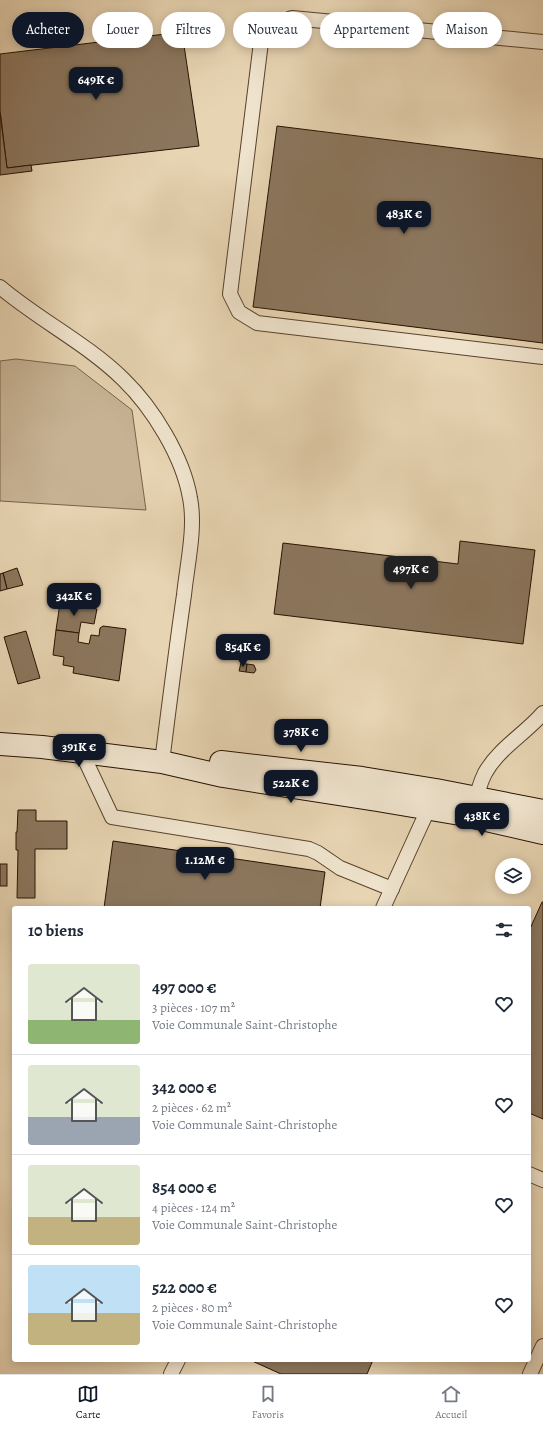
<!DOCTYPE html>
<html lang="fr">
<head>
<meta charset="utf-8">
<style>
  :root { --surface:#fff; --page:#f6f6f7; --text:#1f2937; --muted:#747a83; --line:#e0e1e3; --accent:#111827 }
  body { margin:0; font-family:Alegreya,serif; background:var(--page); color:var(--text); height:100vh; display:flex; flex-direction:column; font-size:15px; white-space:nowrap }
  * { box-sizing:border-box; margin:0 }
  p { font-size:13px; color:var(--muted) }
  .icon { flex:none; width:22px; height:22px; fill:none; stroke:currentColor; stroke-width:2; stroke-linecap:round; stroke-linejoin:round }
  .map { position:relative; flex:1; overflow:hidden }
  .sheet { position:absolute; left:12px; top:906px; width:519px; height:456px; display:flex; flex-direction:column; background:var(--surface); border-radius:4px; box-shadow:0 2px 10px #0003 }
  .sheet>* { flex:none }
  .banner { position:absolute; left:12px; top:12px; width:519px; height:36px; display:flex; gap:8px }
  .tools { position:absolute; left:495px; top:858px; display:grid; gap:8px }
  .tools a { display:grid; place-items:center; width:36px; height:36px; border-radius:50%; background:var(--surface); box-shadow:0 2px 10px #0003; font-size:20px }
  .price { position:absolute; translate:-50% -34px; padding:0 9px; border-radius:8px; background:var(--accent); color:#fff; font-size:13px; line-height:26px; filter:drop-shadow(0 1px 2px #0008) }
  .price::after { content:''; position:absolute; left:50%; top:24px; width:12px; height:9px; margin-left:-6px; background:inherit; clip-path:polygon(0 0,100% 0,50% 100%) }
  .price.on { background:#222; color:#fff }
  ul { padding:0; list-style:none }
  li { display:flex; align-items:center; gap:12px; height:100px; padding:0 16px }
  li+li { border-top:1px solid var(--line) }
  li span { display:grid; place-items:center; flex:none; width:112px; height:80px; border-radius:4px; color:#555 }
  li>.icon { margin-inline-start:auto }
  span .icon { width:48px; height:48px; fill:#fffc; stroke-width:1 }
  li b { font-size:17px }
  h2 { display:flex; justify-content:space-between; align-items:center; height:48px; padding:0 16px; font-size:17px }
  .tag { padding:0 14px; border-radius:18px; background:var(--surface); box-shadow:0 2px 10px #0003; font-size:14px; line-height:36px }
  .tag.on { background:var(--accent); color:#fff }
  .tab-bar { display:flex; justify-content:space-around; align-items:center; height:56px; border-top:1px solid var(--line); background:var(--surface); font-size:11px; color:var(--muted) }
  .tab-bar a { display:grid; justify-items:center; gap:2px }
  .tab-bar .on { color:var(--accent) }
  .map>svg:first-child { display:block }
  .green { fill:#c7b394; stroke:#78624a }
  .building { fill:#8b765d; stroke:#281100 }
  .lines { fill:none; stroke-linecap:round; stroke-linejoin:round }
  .lane-casing { stroke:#58422c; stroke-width:16 }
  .secondary-casing { stroke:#281100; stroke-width:24 }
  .lane { stroke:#efe3cd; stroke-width:14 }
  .secondary { stroke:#efe3cd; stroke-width:22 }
</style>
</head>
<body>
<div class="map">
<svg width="543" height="1374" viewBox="0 0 543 1374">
  <rect width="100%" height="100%" fill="#e7d4b2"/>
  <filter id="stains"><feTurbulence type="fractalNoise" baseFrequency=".005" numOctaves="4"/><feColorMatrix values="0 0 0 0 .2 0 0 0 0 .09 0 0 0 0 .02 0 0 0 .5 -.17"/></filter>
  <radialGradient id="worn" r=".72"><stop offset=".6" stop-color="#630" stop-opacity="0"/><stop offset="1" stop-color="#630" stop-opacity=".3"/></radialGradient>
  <polygon class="green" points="16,359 75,366 132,410 146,510 0,501 0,361"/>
  <g class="building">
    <polygon points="182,32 199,146 7,168 0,110 0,54"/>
    <polygon points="0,113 7,168 31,165 32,171 0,175"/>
    <polygon points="277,126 543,159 543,343 253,307"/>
    <polygon points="460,541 535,550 523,644 274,614 283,543 458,564"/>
    <polygon points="17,568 23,585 7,589 3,573"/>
    <polygon points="3,573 7,589 0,591 0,574"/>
    <polygon points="60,603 97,609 94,624 81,622 79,633 56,630"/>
    <polygon points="103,626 126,629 119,681 73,673 74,667 63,665 64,657 53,655 56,630 79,633 78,642 89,644 91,635 99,636 100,628"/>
    <polygon points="26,631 40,678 18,684 4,637"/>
    <polygon points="241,663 247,664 246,672 239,671"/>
    <polygon points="247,664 254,665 256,670 254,673 246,672"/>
    <polygon points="18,810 36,810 36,821 67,821 67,849 35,849 35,898 17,898 18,850 16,850 16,832 17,832"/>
    <polygon points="113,841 325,872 320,908 104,908"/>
    <rect x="0" y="864" width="7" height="22"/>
    <polygon points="542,902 543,902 543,1119 529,1113 529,931"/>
    <polygon points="250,1360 373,1360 367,1374 281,1374"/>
  </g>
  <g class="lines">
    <defs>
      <g id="lane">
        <polyline points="543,42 292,18 274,25 261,42 230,294 239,312 257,323 543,357"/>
        <path d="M0 287C39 320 86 343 123 379 153 408 183 457 190 498 196 528 187 565 184 595 176 650 169 706 162 762"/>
        <polyline points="81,751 112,817 309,849 318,853 340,868 392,889"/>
        <path d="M475 805C477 794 480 783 485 773 499 748 525 734 543 713"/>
        <polyline points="383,908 431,803"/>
        <polyline points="529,1174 543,1180"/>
        <polyline points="171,1374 178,1360"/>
        <polyline points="530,1374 543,1346"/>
      </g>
      <g id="secondary">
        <polyline points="0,744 42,747 162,762 223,776 377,800 460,814 543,833"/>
        <polyline points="221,762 362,778 436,790 543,811"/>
      </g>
    </defs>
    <use href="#lane" class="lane-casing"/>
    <use href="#secondary" class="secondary-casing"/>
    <use href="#lane" class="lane"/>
    <use href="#secondary" class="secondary"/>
  </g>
  <rect width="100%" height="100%" filter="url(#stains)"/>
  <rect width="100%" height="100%" fill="url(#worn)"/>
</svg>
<div class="tools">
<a><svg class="icon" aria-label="layers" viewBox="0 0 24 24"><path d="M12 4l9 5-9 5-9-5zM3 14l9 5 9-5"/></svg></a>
</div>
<b class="price" style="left:96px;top:101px">649K €</b>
<b class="price" style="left:404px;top:235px">483K €</b>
<b class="price on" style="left:411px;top:590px">497K €</b>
<b class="price" style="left:74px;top:617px">342K €</b>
<b class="price" style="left:243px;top:668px">854K €</b>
<b class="price" style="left:301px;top:753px">378K €</b>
<b class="price" style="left:79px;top:768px">391K €</b>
<b class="price" style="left:291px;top:804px">522K €</b>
<b class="price" style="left:482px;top:837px">438K €</b>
<b class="price" style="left:205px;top:881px">1.12M €</b>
<div class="banner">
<a class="tag on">Acheter</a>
<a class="tag">Louer</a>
<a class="tag">Filtres</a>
<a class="tag">Nouveau</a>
<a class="tag">Appartement</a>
<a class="tag">Maison</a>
</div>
<section class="sheet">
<h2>10 biens<svg class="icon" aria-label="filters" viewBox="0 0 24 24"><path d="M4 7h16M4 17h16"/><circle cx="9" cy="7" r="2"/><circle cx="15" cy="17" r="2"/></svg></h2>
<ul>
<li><span style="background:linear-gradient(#dfe7d0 70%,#8fb573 0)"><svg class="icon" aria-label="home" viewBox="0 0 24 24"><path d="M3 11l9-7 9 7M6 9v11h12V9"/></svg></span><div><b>497 000 €</b><p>3 pièces · 107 m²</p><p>Voie Communale Saint-Christophe</p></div><svg class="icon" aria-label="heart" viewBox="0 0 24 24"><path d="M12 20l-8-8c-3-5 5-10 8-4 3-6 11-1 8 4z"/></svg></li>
<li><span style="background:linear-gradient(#dfe7d0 65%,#9aa5b1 0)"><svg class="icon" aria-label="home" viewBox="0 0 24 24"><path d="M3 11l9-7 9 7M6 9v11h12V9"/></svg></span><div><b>342 000 €</b><p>2 pièces · 62 m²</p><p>Voie Communale Saint-Christophe</p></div><svg class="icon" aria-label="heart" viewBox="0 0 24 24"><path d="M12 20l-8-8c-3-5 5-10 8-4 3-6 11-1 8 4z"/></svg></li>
<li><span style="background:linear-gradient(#dfe7d0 65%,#c2b280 0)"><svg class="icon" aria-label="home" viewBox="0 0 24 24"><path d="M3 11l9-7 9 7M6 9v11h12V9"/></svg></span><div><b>854 000 €</b><p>4 pièces · 124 m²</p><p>Voie Communale Saint-Christophe</p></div><svg class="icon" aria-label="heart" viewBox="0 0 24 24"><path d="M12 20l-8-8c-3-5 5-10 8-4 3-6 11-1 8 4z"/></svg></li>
<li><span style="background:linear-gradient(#bfe0f5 60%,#c2b280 0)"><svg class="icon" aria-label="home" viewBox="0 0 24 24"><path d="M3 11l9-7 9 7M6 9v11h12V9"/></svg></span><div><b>522 000 €</b><p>2 pièces · 80 m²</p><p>Voie Communale Saint-Christophe</p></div><svg class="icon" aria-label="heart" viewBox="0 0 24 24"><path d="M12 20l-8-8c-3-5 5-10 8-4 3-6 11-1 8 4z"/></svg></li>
</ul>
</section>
</div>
<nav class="tab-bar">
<a class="on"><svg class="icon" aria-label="map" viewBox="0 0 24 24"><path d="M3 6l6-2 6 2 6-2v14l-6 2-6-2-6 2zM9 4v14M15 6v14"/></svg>Carte</a>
<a><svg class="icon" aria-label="saved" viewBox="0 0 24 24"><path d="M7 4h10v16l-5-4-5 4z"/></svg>Favoris</a>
<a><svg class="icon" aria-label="home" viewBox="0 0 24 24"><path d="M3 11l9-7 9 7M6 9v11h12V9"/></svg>Accueil</a>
</nav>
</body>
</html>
